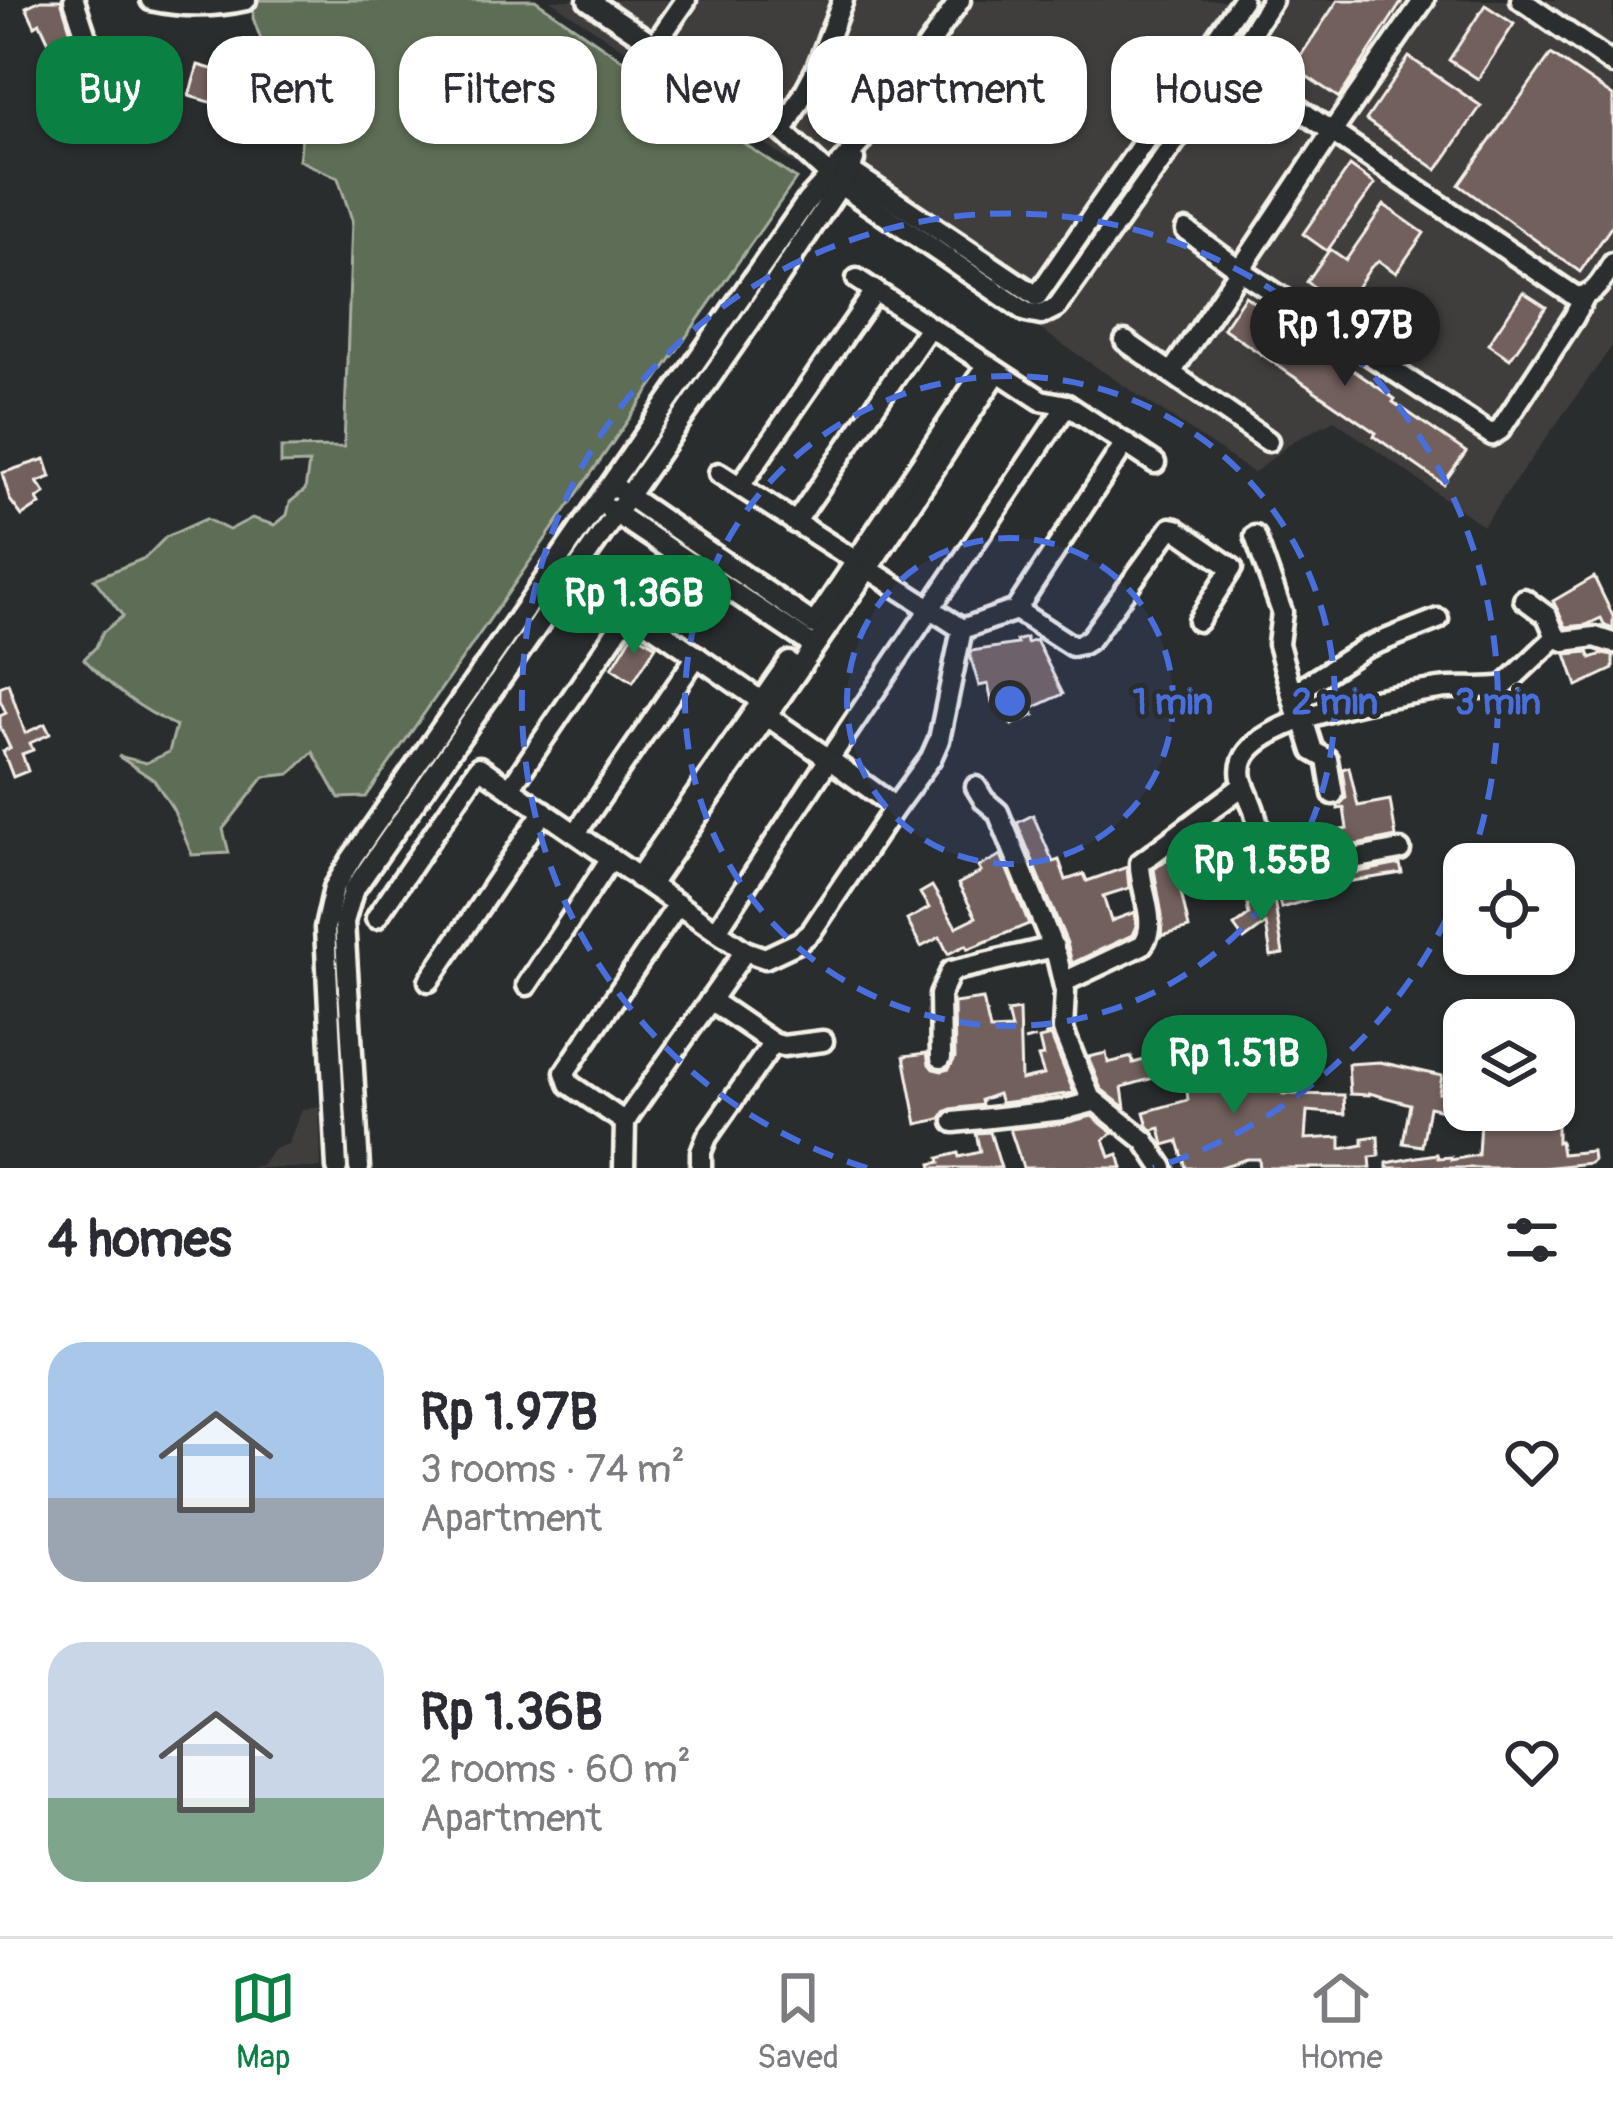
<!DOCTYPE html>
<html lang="en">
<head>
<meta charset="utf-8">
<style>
  :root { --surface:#fff; --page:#f7f7f7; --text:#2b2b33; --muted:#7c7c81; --line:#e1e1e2; --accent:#0b8043 }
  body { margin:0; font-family:Pangolin,sans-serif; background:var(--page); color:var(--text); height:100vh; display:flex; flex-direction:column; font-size:45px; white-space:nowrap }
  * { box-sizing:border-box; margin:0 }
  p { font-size:39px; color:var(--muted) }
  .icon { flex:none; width:66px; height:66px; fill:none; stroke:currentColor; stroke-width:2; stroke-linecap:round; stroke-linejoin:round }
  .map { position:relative; height:1168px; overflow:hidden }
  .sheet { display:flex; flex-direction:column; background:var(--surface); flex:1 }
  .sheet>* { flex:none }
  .hud { position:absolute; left:36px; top:36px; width:1542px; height:108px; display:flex; gap:24px }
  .fabs { position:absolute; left:1443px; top:843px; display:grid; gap:24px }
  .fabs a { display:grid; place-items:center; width:132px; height:132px; border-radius:24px; background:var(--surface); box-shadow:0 3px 9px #0004; font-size:60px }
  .price { position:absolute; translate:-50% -102px; padding:0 27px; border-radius:42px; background:var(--accent); color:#fff; font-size:39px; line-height:78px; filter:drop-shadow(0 3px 6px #0008) }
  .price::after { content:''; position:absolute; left:50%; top:72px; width:36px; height:27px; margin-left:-18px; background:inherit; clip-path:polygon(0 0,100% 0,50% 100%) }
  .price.selected { background:#222; color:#fff }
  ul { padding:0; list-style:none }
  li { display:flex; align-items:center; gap:36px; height:300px; padding:0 48px }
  li span { display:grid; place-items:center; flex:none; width:336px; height:240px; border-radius:36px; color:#555 }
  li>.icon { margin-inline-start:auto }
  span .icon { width:144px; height:144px; fill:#fffc; stroke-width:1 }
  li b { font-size:51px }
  h2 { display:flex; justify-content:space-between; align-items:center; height:144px; padding:0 48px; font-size:51px }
  .pill { padding:0 42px; border-radius:36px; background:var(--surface); box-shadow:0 3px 9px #0004; font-size:42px; line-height:108px }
  .pill.selected { background:var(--accent); color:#fff }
  .tabs { display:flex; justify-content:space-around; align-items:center; height:168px; border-top:3px solid var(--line); background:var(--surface); font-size:33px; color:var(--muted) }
  .tabs a { display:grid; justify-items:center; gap:6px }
  .tabs .selected { color:var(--accent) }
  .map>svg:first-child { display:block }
  .built { fill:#403c3c }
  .green { fill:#5d6d56; stroke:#a8af9f; stroke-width:3 }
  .building { fill:#72605c; stroke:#f4f1e8; stroke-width:3 }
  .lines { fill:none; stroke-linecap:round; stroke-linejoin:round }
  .minor-casing { stroke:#f4f1e8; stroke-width:27 }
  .path { stroke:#f4f1e8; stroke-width:3; stroke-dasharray:12 9; stroke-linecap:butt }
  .minor { stroke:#2a2d2e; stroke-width:18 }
  .ring { fill:none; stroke:#486fdb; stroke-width:6; stroke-dasharray:21 15 }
  .centre { fill:#486fdb; stroke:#2a2d2e; stroke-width:6 }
  .ring-label { font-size:36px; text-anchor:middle; font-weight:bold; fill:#486fdb; stroke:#2a2d2e; stroke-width:9; stroke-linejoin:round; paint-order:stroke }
</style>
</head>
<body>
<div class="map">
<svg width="1613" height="1168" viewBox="0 0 1613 1168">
  <rect width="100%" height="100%" fill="#2a2d2e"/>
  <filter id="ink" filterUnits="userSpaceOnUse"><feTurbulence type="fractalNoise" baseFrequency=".00833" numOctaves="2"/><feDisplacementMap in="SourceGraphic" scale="24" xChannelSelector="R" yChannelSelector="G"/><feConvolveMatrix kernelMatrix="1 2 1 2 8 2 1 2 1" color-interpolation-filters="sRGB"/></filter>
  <g filter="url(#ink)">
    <g class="built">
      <polygon points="550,0 1613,0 1613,345 1483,526 1334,420 1292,442 1254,473"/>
      <polygon points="319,1107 321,1168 249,1168 261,1165 274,1149 288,1144 302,1109"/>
    </g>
    <path class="green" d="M254 0H535L796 179 366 797 339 798 313 752 290 774 264 777 223 829 229 853 192 855 173 809 154 780 118 756 146 763 169 752 176 726C140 709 111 688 84 659L96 647 103 632 123 616 94 579 145 558 166 537 206 519 229 530 252 518 275 525 287 515 290 502 305 490 309 463 281 464V448L344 447 352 220 338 178 299 160 303 128 286 124 269 61 253 18Z"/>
    <g class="building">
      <polygon points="41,0 61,0 73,39 52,49 40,23 35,26 26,7"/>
      <polygon points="1338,0 1403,0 1339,98 1293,67"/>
      <polygon points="1485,5 1514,24 1478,79 1449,60"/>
      <polygon points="1551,54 1613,96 1613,224 1580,272 1459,185"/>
      <polygon points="1409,57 1481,106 1437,170 1366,120"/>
      <polygon points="855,58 889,78 860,119 829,101"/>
      <polygon points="198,65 222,72 213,103 189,96"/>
      <polygon points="1350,166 1375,184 1327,251 1303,234"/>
      <polygon points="1384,205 1424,233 1396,273 1379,261 1371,267 1343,308 1307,282 1330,249 1346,260"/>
      <polygon points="1523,292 1546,307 1510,359 1488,344"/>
      <polygon points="1245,296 1395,399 1393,402 1466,452 1443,484 1374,436 1376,433 1223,328"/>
      <polygon points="45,459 51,477 37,482 45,493 37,499 40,504 22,516 10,500 2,473"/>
      <polygon points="1594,577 1613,616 1613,629 1605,626 1601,618 1586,625 1566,627 1553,601"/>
      <polygon points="634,632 656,646 633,682 612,668"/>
      <polygon points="1026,638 1027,643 1036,640 1063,694 1031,709 1034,715 1012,725 1001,699 992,702 988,684 979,686 970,655 971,651 1017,644 1016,641"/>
      <polygon points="1588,652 1591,658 1602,654 1613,656 1613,669 1577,686 1566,654"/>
      <polygon points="8,683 25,733 45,724 50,734 30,743 33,750 22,754 28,771 13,777 3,751 10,748 0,727 0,716 6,713 0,700 0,687"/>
      <polygon points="1349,767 1358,806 1390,800 1396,837 1280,860 1275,839 1304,834 1305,837 1347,829 1344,808 1338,809 1338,806 1346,798 1342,769"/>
      <polygon points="1033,815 1053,862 1059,860 1066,880 1084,874 1087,881 1127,867 1129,888 1103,896 1111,921 1135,912 1136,926 1132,935 1072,963 1067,943 1017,823"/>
      <polygon points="1001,855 1029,924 968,949 966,945 948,954 940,937 921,947 907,920 929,908 920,893 932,886 956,927 976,917 958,884 981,872 978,867"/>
      <polygon points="1169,858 1175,871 1191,864 1199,885 1181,892 1189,928 1162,936 1162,915 1154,869"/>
      <polygon points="1400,864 1402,873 1340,883 1341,889 1317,892 1318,897 1281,908 1276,888"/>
      <polygon points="1274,899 1283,954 1271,956 1266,924 1244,940 1234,926 1249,915 1247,905"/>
      <polygon points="983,999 990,1030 1011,1029 1007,1012 1019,1010 1021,1080 1044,1075 1038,1057 1043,1056 1039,1039 1051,1036 1074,1093 1001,1103 998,1094 981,1100 982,1105 951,1109 945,1112 941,1119 917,1124 904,1056 927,1053 929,1064 933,1069 942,1071 949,1069 955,1058 954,1003"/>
      <polygon points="1189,1048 1193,1062 1229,1058 1231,1077 1254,1076 1255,1089 1283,1092 1283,1094 1344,1095 1345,1114 1307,1111 1305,1139 1341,1137 1341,1149 1363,1145 1363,1138 1378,1136 1379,1156 1370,1157 1371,1168 1260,1168 1259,1159 1247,1159 1218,1168 1186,1168 1178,1141 1164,1145 1160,1128 1152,1130 1148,1126 1144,1112 1188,1100 1185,1073 1182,1073 1181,1070 1122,1087 1125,1108 1101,1089 1088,1057 1106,1053 1108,1063 1132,1057 1133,1063"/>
      <polygon points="1380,1062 1442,1076 1439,1093 1464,1094 1464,1110 1557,1110 1557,1142 1560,1141 1562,1154 1592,1151 1593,1160 1590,1163 1542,1168 1387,1168 1387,1163 1417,1157 1437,1154 1438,1158 1451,1157 1451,1160 1478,1155 1480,1121 1448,1120 1448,1111 1429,1107 1422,1146 1403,1143 1410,1104 1369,1093 1369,1095 1350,1094 1348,1064"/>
      <polygon points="1092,1116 1113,1133 1104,1139 1110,1157 1118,1154 1122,1168 1023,1168 1010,1129 1065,1123"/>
      <polygon points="990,1132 1001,1168 932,1168 931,1164 940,1162 939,1158 958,1153 959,1157 980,1152 976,1133"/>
    </g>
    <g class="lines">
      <defs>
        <g id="minor">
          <polyline points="74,0 92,55 105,116"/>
          <path d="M151 0C181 7 216 7 246 0"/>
          <polyline points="588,0 783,132 839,184 1026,312 1041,315 1057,307 1238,53 1272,0"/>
          <path d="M1424 0 1332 132 1575 296C1595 298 1603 278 1613 263"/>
          <polyline points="1521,0 1613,64"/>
          <polyline points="654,46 686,0"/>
          <polyline points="1226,70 1256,90 1275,92"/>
          <polyline points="783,132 816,70 843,0"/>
          <polyline points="843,166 1037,296 1242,0"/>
          <polyline points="1186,230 1240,270 1492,435 1500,430 1574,317 1584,297"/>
          <polyline points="857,279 1041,400 1067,405 1155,463"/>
          <polyline points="1125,341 1268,441"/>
          <polyline points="1171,373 1332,132 1275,92 1266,75 1238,53"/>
          <polyline points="719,473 962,629 1016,610 1125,443"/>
          <polyline points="740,486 875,291"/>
          <polyline points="618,489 814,624 987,365"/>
          <polyline points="609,509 814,646"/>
          <polyline points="795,523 929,327"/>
          <polyline points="1255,536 1282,612 1278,644 1299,720"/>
          <polyline points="1524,599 1547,616 1556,637"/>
          <polyline points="1016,610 1072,646 1082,644 1090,639 1171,528 1176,529 1232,568 1198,621"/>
          <polyline points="1556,637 1564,641 1595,637 1613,643"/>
          <polyline points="1294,693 1365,648 1438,619"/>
          <polyline points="767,716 829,759 1067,405"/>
          <polyline points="1303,719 1313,751 1327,759 1333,794"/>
          <polyline points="976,787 984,800 998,812 1057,957 1065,991 1063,1030 1090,1097 1145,1141 1163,1168"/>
          <polyline points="510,788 629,613 636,614 761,701"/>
          <polyline points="576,833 697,656"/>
          <path d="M1400 850 1271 875 1268 869C1263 851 1260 832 1255 814 1251 797 1236 779 1243 761 1259 716 1396 695 1439 689 1461 686 1483 690 1504 686L1556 637"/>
          <polyline points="638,878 789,662"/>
          <polyline points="650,885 868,569 997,373"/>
          <polyline points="376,918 479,767 745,951 765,958 799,942 811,932 895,807"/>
          <polyline points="717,930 829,759 895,807 931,758 939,740 962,629"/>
          <polyline points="429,981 544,811"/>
          <path d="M1064 982 1142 945C1160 924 1139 889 1140 863L1244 785"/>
          <polyline points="527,985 611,858"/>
          <polyline points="710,1000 773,1043 783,1046 823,1041"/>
          <polyline points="941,1058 940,995 951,971 1054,947"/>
          <polyline points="625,1122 569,1084 565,1072 678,904"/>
          <polyline points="954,1122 1063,1110 1093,1102"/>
          <polyline points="337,1168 325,928 334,888 352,858 807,201 859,144 960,0"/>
          <polyline points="359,1168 344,922 353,891 751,320 850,170 854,160"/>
          <polyline points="624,1168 625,1122 630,1114 745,951"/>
          <polyline points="701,1168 701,1152 707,1137 773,1043"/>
        </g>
      </defs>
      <use href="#minor" class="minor-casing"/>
      <polyline class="path" points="1024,1041 1050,1034"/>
      <use href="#minor" class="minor"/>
    </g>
  </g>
  <circle cx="1010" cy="701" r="163" fill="#486fdb" fill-opacity=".12"/>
  <g class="ring">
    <circle cx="1010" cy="701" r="163"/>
    <circle cx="1010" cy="701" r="325"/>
    <path d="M1462 884A488 488 0 0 1 1153 1168M867 1168A488 488 0 1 1 1470 864"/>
  </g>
  <circle cx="1010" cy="701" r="18" class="centre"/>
  <g class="ring-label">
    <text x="1173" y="714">1 min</text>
    <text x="1335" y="714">2 min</text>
    <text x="1498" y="714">3 min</text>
  </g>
</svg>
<div class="fabs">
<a><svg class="icon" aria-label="locate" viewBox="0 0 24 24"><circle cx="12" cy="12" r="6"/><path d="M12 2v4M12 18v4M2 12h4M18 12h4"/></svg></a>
<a><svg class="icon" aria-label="layers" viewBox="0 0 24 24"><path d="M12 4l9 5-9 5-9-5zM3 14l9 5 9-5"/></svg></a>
</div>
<b class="price selected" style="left:1345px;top:389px">Rp 1.97B</b>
<b class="price" style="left:634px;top:657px">Rp 1.36B</b>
<b class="price" style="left:1262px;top:924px">Rp 1.55B</b>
<b class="price" style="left:1234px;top:1117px">Rp 1.51B</b>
<div class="hud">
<a class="pill selected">Buy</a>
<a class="pill">Rent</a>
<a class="pill">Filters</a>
<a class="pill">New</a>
<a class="pill">Apartment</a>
<a class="pill">House</a>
</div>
</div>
<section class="sheet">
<h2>4 homes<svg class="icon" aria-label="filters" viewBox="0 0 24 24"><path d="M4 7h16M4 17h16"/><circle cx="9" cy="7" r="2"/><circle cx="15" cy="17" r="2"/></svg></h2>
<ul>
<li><span style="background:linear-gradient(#a9c7e8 65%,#9aa5b1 0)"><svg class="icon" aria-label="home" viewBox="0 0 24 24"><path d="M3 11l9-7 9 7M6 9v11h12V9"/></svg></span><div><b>Rp 1.97B</b><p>3 rooms · 74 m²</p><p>Apartment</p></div><svg class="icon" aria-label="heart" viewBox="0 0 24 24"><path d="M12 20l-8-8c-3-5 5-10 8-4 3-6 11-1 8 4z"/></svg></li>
<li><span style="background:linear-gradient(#c9d6e8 65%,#7fa58c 0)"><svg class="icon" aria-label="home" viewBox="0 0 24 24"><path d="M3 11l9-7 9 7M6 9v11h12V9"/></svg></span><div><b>Rp 1.36B</b><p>2 rooms · 60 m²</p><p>Apartment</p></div><svg class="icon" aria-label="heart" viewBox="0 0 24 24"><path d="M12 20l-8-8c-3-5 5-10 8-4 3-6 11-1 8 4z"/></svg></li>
</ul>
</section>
<nav class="tabs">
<a class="selected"><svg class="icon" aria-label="map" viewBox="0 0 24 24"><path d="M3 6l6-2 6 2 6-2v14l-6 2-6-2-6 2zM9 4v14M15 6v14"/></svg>Map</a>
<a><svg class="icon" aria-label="saved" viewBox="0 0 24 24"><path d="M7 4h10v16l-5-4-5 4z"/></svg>Saved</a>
<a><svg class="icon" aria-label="home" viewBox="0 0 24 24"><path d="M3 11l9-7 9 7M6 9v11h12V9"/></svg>Home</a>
</nav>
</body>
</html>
